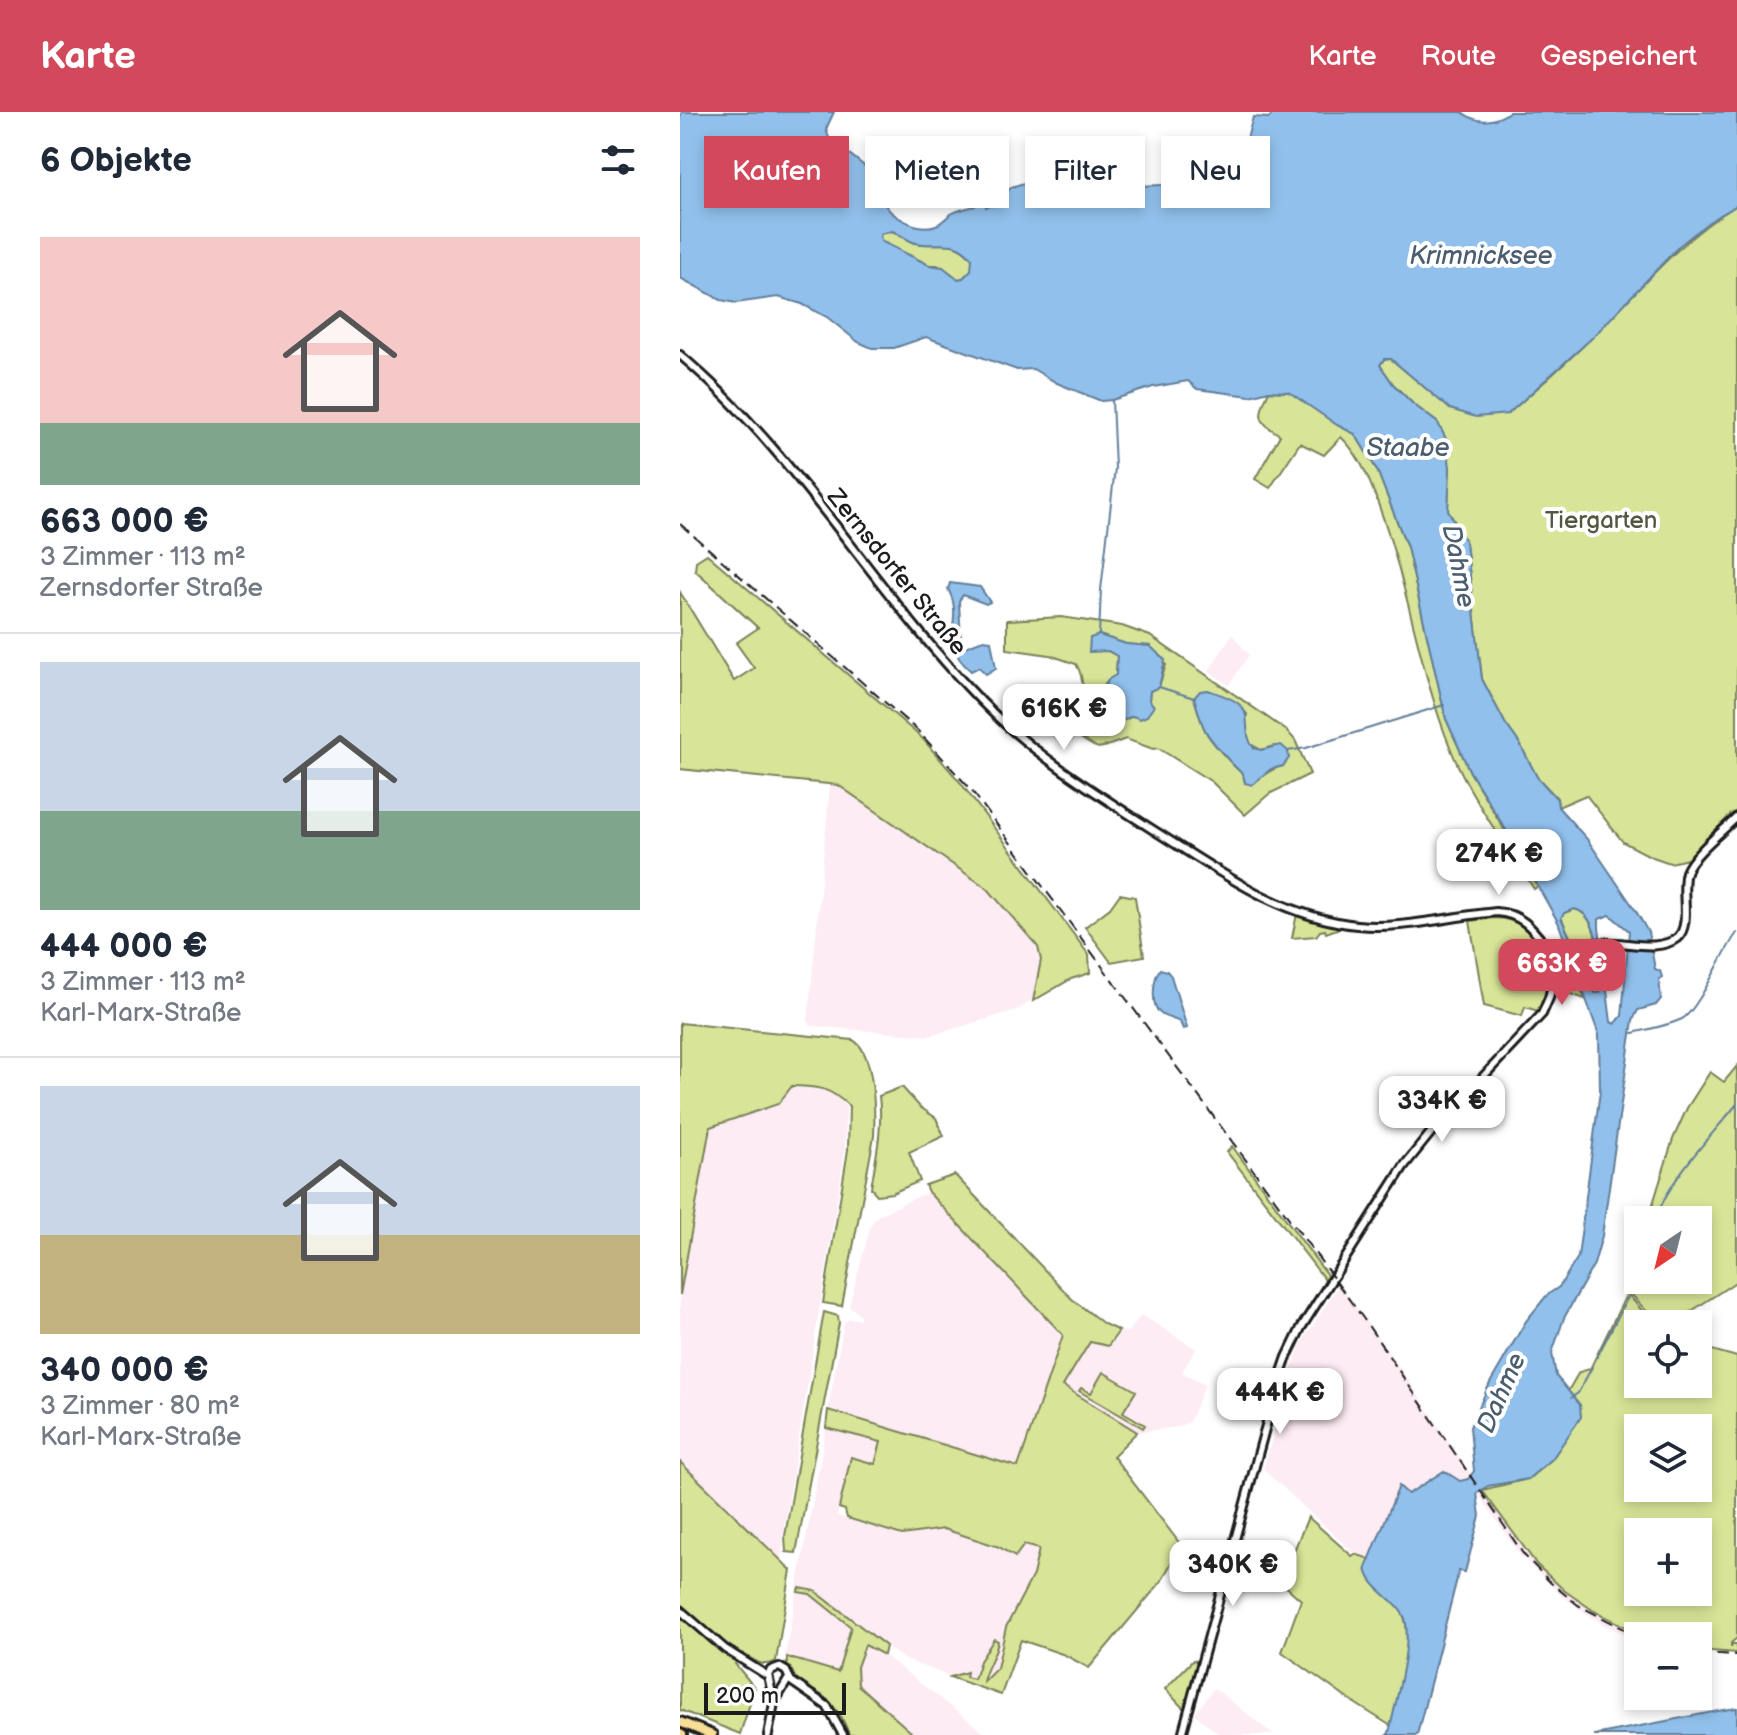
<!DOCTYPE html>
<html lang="de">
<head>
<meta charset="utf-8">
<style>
  :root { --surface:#fff; --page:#f2f2f3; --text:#1f2937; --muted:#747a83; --line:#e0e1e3; --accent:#d1495b }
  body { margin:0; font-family:"Balsamiq Sans",sans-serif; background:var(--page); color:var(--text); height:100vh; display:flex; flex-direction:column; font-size:30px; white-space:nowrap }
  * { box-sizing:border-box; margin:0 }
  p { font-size:26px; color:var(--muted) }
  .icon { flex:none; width:44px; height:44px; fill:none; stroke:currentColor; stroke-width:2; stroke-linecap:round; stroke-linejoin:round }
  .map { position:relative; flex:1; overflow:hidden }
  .drawer { display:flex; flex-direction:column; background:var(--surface); width:680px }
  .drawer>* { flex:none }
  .guide { position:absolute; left:24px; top:24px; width:760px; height:72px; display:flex; gap:16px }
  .needle { width:52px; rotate:215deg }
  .controls { position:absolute; left:944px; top:1094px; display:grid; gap:16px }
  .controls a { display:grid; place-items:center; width:88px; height:88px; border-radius:0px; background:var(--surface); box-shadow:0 4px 12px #0003; font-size:40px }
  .scale { position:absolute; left:24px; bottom:20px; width:142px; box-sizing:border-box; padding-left:8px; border:4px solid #1c1c1c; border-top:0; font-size:22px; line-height:28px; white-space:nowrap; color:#1c1c1c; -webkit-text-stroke:6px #fff; paint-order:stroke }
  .price { position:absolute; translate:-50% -68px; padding:0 18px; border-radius:16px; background:#fff; color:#222; font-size:26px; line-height:52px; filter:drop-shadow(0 2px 4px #0008) }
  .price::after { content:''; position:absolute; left:50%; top:48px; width:24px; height:18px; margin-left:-12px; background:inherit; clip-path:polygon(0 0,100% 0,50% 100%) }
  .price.selected { background:var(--accent); color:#fff }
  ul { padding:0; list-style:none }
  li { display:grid; align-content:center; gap:16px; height:424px; padding:0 40px }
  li+li { border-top:2px solid var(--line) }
  li span { display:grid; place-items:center; height:248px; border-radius:0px; color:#555 }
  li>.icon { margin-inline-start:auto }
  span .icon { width:144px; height:144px; fill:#fffc; stroke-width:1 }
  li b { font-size:34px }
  h2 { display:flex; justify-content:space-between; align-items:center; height:96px; padding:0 40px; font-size:34px }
  .tag { padding:0 28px; border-radius:0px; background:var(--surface); box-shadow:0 4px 12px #0003; font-size:28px; line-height:72px }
  .tag.selected { background:var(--accent); color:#fff }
  header { display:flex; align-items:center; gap:48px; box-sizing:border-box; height:112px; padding:0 40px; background:var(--accent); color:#fff }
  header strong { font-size:38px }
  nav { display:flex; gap:44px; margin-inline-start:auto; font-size:28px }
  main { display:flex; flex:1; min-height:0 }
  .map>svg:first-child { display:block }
  .built { fill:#fdecf3 }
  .green { fill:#d8e497; stroke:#7a805a; stroke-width:2; fill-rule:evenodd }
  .water { fill:#91c0ec; stroke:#627e99; stroke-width:2; fill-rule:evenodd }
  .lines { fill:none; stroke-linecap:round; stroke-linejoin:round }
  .stream { stroke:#627e99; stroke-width:2 }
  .secondary-casing { stroke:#1c1c1c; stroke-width:12 }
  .highway-casing { stroke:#1c1c1c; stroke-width:14 }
  .secondary { stroke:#fff; stroke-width:6 }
  .highway { stroke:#f9df96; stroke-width:8 }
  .rail { stroke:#1c1c1c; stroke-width:2; stroke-dasharray:12 6; stroke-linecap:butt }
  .labels { text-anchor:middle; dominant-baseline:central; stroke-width:8; stroke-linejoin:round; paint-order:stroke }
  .park-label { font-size:24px; fill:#545841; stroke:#fff }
  .street-label { font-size:24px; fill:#1c1c1c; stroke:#fff }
  .water-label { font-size:26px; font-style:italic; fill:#4b5e6f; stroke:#fff }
</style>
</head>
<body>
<header>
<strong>Karte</strong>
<nav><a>Karte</a><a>Route</a><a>Gespeichert</a></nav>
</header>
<main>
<section class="drawer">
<h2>6 Objekte<svg class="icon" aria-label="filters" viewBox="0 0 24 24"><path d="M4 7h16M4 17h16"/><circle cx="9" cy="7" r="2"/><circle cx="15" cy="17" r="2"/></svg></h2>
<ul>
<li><span style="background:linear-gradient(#f6c9c9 75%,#7fa58c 0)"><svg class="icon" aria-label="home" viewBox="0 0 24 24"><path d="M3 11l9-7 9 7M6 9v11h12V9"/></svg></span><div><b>663 000 €</b><p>3 Zimmer · 113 m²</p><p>Zernsdorfer Straße</p></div></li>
<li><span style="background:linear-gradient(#c9d6e8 60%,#7fa58c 0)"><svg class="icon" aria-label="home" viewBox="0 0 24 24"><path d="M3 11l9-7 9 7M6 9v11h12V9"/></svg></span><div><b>444 000 €</b><p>3 Zimmer · 113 m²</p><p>Karl-Marx-Straße</p></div></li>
<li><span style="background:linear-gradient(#c9d6e8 60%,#c2b280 0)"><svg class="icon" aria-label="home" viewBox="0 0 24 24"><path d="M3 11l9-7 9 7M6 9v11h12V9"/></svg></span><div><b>340 000 €</b><p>3 Zimmer · 80 m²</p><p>Karl-Marx-Straße</p></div></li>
</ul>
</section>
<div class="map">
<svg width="1057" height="1623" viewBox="0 0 1057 1623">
  <rect width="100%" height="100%" fill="#fff"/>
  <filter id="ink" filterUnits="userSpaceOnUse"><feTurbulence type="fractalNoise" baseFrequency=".0125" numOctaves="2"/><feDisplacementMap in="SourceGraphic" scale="16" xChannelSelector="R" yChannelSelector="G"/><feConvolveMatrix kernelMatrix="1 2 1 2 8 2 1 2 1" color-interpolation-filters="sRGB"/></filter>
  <g filter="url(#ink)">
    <g class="built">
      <polygon points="552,522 569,543 549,573 529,559"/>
      <polygon points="150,673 158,673 308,777 358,835 361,848 353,887 340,897 249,924 131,914 128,909"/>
      <polygon points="112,975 149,979 166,994 165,1038 103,1424 102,1449 0,1350 0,1184 30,1014 98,992"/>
      <polygon points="248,1080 382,1224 337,1354 148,1297 164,1211 168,1207 180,1207 180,1202 169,1194 191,1113 197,1104"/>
      <polygon points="657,1169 725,1263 781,1348 846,1441 873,1469 900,1490 927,1507 965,1524 958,1524 958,1528 951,1525 924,1513 883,1485 840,1443 788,1367 779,1369 764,1359 727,1382 719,1375 690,1447 675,1442 583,1357 594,1321 601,1283 621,1232 657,1176 655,1172"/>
      <polygon points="461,1203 516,1237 502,1260 525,1273 509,1310 498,1315 459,1320 383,1274 410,1231 429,1235 440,1219 448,1220"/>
      <polygon points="146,1316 201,1330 195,1351 170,1344 157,1404 222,1424 264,1418 336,1443 342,1430 371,1440 321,1583 223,1547 173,1509 158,1560 105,1544"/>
      <polygon points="185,1532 204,1543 307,1623 231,1623 232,1620 178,1573 177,1555"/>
      <polygon points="534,1576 594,1623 540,1623 515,1602"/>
    </g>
    <g class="green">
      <path d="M1057 93V699L1051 702 1008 747 990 751 970 744 943 730 906 683 878 695 877 686 857 665 840 632 825 611 802 567 786 431 768 398 770 356 758 311 733 292 713 272 700 253 704 247H711L771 297 828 302C857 276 888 250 915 222 961 176 1000 127 1057 93Z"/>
      <path d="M212 119C220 122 228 129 236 131 258 136 276 124 292 147V158L283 166 278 167 268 159 257 153H249L200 129V122Z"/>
      <path d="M589 279 609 280 617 284 657 313 675 322 697 358 727 435 766 607 790 660 858 774 854 777C825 732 789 684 770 635 741 563 730 485 705 411 694 381 685 348 661 325L644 343 620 331 590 376 575 367 600 323C576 309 578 303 589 279Z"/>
      <polygon points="27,442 242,626 280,670 409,843 410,861 391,867 353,889 361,848 358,835 308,777 158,673 0,657 0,480 54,569 74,556 56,531 78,516 15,458 16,449"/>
      <path d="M381 505 442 514 470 524 607 619 615 628 630 662 589 682 565 703 532 670 478 636 473 637 446 627C412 639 423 640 393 621 401 600 408 571 396 552L370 543 327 537V508ZM419 523 446 532 470 534 486 553 479 574 470 579 469 588 453 604 438 611 424 603 427 598 425 572 436 563 437 544 428 539ZM544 585 554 589 567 602 565 613 570 632 581 638 595 634 603 654C585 658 582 669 565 671L563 662C554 655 530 629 525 618 520 608 518 597 514 587Z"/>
      <polygon points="440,782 455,785 464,844 431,850 405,815 430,796"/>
      <path d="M894 797C921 802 920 858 921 881H915L881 805 884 801Z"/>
      <polygon points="617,802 658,813 660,816 646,821 645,818 640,819 636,824 612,826"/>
      <path d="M814 806C860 806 881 862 858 899L845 895 842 904 804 894 790 809Z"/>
      <polygon points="884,855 895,864 905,887 879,878"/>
      <path d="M0 911 173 928C195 940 195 1001 194 1024L162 1194 143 1191 168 1038 169 994C148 975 140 975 112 974L98 992 30 1015 0 1183Z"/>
      <path d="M1057 954V1169L1004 1204 1002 1212C971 1212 965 1197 946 1176L958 1138V1168H1018V1108H968L993 1027 1007 996 1030 960 1044 970Z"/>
      <path d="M222 975 240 995 256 1006 264 1024 229 1040 240 1069 212 1081 197 1083 191 1076C196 1045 203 1015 199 984Z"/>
      <polygon points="552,1034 647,1163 645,1168 547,1040"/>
      <path d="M275 1063 392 1187 424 1212 439 1219 428 1234 410 1230 383 1274 457 1320 433 1344 501 1433 481 1470 409 1556 385 1543 341 1528 321 1583 270 1565 287 1560 286 1565 294 1567 300 1549 314 1527 318 1529C315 1545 306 1555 303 1570L317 1556 326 1515 353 1463 359 1437 344 1433 335 1445 319 1435 264 1417 222 1423 167 1406 165 1398 159 1396 171 1345 195 1352 201 1330 146 1316 148 1298 338 1355 383 1223 248 1080 245 1073Z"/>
      <path d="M947 1181 965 1202 977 1212H958V1272H1018V1234L1057 1245V1526L1051 1531V1535L1052 1532H1057V1541L1018 1538V1524H965L914 1499 885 1479 857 1453 802 1378 848 1367 872 1347 899 1293 888 1279 899 1260 910 1257ZM958 1316H1018V1376H958ZM958 1420H1018V1480H958Z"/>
      <polygon points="144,1200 158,1204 159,1211 116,1441 106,1440 105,1424"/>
      <polygon points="423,1260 456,1279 443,1300 465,1313 463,1316 399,1279 401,1276 411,1281"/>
      <path d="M0 1350 111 1458 96 1549C84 1557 74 1548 62 1541L55 1552 75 1576 60 1622 0 1598Z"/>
      <path d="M628 1405 672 1444 675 1442 690 1447C679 1476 719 1483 725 1508 733 1537 717 1585 711 1614L665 1585 602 1540 621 1488 601 1470Z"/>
      <path d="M120 1476 135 1479 206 1534 204 1543 185 1533 177 1555 178 1573 231 1620 230 1623H169C165 1609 155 1594 144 1585 128 1573 104 1570 107 1545L158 1560 171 1515 130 1482 118 1480Z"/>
      <polygon points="513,1548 518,1550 504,1597 485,1577"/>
    </g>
    <g class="water">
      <path d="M2 0H154L146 17 149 26 212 76 203 88C208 104 239 120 256 113 262 111 265 106 271 102 278 98 287 96 295 94L296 88 304 84 306 95 316 93 331 75 375 61 403 65 433 75 507 72 530 60 548 45 563 41 573 5 589 6 594 0H782C797 12 814 11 829 0H1057V93L1029 110 999 134 913 225 828 302 796 305 770 297 711 247H704L700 253 713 272 733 292 758 311 767 329 770 356 768 398 786 431 802 567 825 611 840 632 857 665 877 687 878 695 907 727 956 799 968 820 975 857 980 859 982 865 979 867 981 887 976 893 958 898 953 908 922 1124 914 1152 884 1206 872 1241 876 1264 900 1293 901 1305 872 1347 848 1367 808 1374 797 1381 800 1404 785 1460 779 1459 737 1623H707L709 1621C714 1596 734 1526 724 1504 715 1486 689 1477 686 1456L719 1374 728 1382 764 1359 780 1369 788 1367 794 1359 790 1315 810 1271 846 1209 867 1183 879 1175 898 1145 920 979 919 923 878 810 826 718 790 660 766 607 727 435 697 358 675 322 657 313 609 280 589 279 570 284 517 277 508 269 473 275 432 288 421 289 377 271 353 257 337 258 246 225 214 236H192L178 230 147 205 122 192 98 185 56 191 41 188 0 166V4ZM212 119C220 122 228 129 236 131 258 136 276 124 292 147L291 158 283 166 278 167 263 155 249 153 201 129 200 122ZM894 797C921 802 921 858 920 881H915L881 806 884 801ZM930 803 949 819 942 904 935 912 931 910 919 816V807Z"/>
      <path d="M270 471 300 475 310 490 306 492 283 483 279 489 281 531 285 535 303 528 311 529 316 556 306 562 299 555 291 559C255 528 286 509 268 477Z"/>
      <polygon points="419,523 446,532 470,534 485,548 479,575 470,579 469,588 474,594 467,604 460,607 453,604 430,613 424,610 427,591 421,580 429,567 436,563 437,544 428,539 409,540 410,526"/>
      <path d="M528 578C538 582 552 585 560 593 572 604 562 623 574 636L581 638 601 633 608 639 609 646 603 654 591 657 572 673 565 671 563 662C554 655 530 628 525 618 520 608 518 597 514 586L520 579Z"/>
      <path d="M480 857 487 859 491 864 507 916 503 917 500 910C494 907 486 906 481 902 470 895 473 866 480 857Z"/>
      <polygon points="1057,1596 1057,1623 914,1623 1038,1599"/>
    </g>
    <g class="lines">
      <g class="stream">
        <polyline points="419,523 421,478 435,356 432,288"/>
        <polyline points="479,575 514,586"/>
        <polyline points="608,639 626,636 764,593"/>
        <path d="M953 921C969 917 987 914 1002 907 1018 899 1043 839 1057 821"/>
        <path d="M975 1108C991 1064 1028 1028 1057 992"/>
        <polyline points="951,1178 958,1161"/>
        <polyline points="917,1245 948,1185"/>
        <polyline points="891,1286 898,1281 912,1255"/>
      </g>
      <defs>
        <g id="secondary">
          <path d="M0 243C119 343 194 480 302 590 359 648 428 689 497 733 553 769 609 806 677 813 720 818 772 804 816 800 849 802 858 827 878 849"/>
          <path d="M878 849C886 842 906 832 917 831 941 827 976 842 997 826 1012 814 1000 778 1006 760 1013 742 1043 719 1057 705"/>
          <polyline points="0,1498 45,1537 88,1564"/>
          <polyline points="94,1591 88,1563 91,1558 99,1555 106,1559 111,1569 147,1594 163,1623"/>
          <polyline points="88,1623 94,1591 109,1566"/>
          <polyline points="502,1623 595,1280 607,1245 621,1216 724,1054 753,1018 862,902 869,886 878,849"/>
        </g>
        <g id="highway">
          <polyline points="0,1610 32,1623"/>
          <polyline points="0,1622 2,1623"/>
        </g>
      </defs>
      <use href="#secondary" class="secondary-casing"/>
      <use href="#highway" class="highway-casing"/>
      <use href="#secondary" class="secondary"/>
      <use href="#highway" class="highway"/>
      <g class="rail">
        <polyline points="0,412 238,619 292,679 683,1206 844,1443 871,1471 898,1493 958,1524"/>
        <polyline points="1018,1541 1057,1543"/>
      </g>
    </g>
  </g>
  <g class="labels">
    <g class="park-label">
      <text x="921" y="408">Tiergarten</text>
    </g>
    <g class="street-label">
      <text transform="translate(217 460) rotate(51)">Zernsdorfer Straße</text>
    </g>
    <g class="water-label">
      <text x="801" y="144">Krimnicksee</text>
      <text x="728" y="336">Staabe</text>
      <text transform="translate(778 454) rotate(79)">Dahme</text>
      <text transform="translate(822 1281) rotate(-66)">Dahme</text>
    </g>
  </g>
</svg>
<div class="controls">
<a><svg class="needle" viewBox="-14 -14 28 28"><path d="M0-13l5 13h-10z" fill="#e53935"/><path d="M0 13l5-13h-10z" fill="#747a83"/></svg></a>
<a><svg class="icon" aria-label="locate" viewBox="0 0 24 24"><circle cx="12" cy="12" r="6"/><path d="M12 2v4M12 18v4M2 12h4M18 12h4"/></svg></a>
<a><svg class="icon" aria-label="layers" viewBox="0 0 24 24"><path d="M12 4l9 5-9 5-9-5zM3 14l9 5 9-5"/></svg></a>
<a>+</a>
<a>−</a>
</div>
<div class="scale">200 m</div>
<b class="price" style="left:384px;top:640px">616K €</b>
<b class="price" style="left:819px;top:785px">274K €</b>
<b class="price selected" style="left:882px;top:895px">663K €</b>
<b class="price" style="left:762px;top:1032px">334K €</b>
<b class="price" style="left:600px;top:1324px">444K €</b>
<b class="price" style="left:553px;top:1496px">340K €</b>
<div class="guide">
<a class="tag selected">Kaufen</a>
<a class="tag">Mieten</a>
<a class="tag">Filter</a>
<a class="tag">Neu</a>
</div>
</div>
</main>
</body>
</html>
